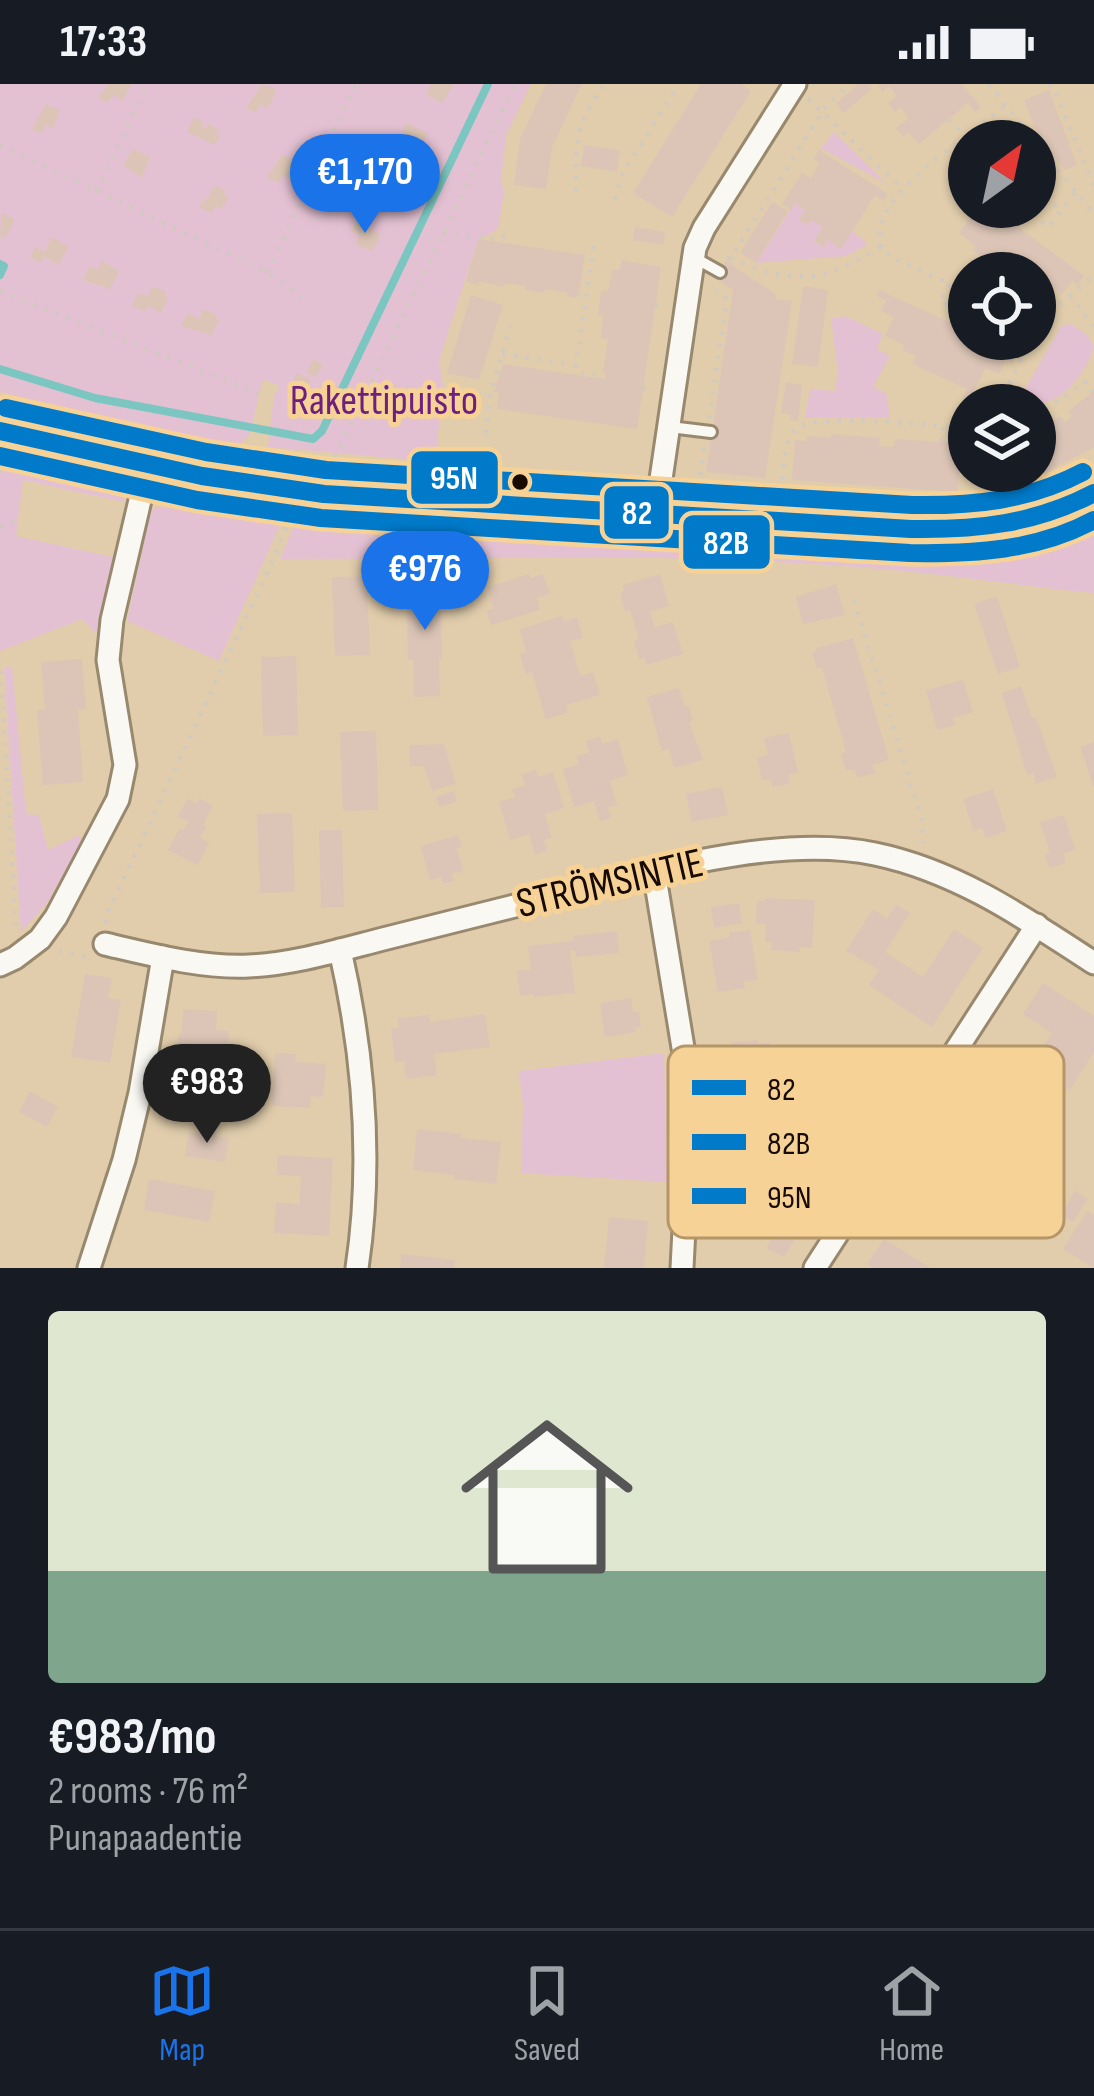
<!DOCTYPE html>
<html lang="en">
<head>
<meta charset="utf-8">
<style>
  :root { --surface:#171b24; --page:#242831; --text:#f1f3f6; --muted:#9ea1a6; --line:#363941; --accent:#1a73e8 }
  body { margin:0; font-family:"Sofia Sans Condensed",sans-serif; background:var(--page); color:var(--text); height:100vh; display:flex; flex-direction:column; font-size:45px; white-space:nowrap }
  * { box-sizing:border-box; margin:0 }
  p { font-size:39px; color:var(--muted) }
  .icon { flex:none; width:66px; height:66px; fill:none; stroke:currentColor; stroke-width:2; stroke-linecap:round; stroke-linejoin:round }
  .map { position:relative; height:1184px; overflow:hidden }
  .drawer { display:flex; flex-direction:column; background:var(--surface); flex:1 }
  .drawer>* { flex:none }
  .needle { width:78px; rotate:33deg }
  .fabs { position:absolute; left:948px; top:36px; display:grid; gap:24px }
  .fabs a { display:grid; place-items:center; width:108px; height:108px; border-radius:50%; background:var(--surface); box-shadow:0 3px 9px #0004; font-size:60px }
  .price { position:absolute; translate:-50% -102px; padding:0 27px; border-radius:42px; background:var(--accent); color:#fff; font-size:39px; line-height:78px; filter:drop-shadow(0 3px 6px #0008) }
  .price::after { content:''; position:absolute; left:50%; top:72px; width:36px; height:27px; margin-left:-18px; background:inherit; clip-path:polygon(0 0,100% 0,50% 100%) }
  .price.current { background:#222; color:#fff }
  ul { padding:0; list-style:none }
  li { display:grid; align-content:center; gap:24px; height:636px; padding:0 48px }
  li span { display:grid; place-items:center; height:372px; border-radius:12px; color:#555 }
  li>.icon { margin-inline-start:auto }
  span .icon { width:216px; height:216px; fill:#fffc; stroke-width:1 }
  li b { font-size:51px }
  .status { display:flex; justify-content:space-between; align-items:center; height:84px; padding:0 60px; background:var(--surface); direction:ltr }
  .status svg { height:33px; fill:currentColor }
  .tab-bar { display:flex; justify-content:space-around; align-items:center; height:168px; border-top:3px solid var(--line); background:var(--surface); font-size:33px; color:var(--muted) }
  .tab-bar a { display:grid; justify-items:center; gap:6px }
  .tab-bar .current { color:var(--accent) }
  .map>svg:first-child { display:block }
  .green { fill:#e3c1d2 }
  .lines { fill:none; stroke-linecap:round; stroke-linejoin:round }
  .stream { stroke:#7bc6c0; stroke-width:8 }
  .building { fill:#dcc5b6 }
  .lane-casing { stroke:#98896e; stroke-width:16 }
  .street-casing { stroke:#98896e; stroke-width:27 }
  .secondary-casing { stroke:#98896e; stroke-width:36 }
  .path { stroke:#d0cac0; stroke-width:4.5; stroke-dasharray:3 9; stroke-linecap:butt }
  .lane { stroke:#faf8f3; stroke-width:10 }
  .street { stroke:#faf8f3; stroke-width:21 }
  .secondary { stroke:#faf8f3; stroke-width:30 }
  .bus-1-casing { stroke:#f7d296; stroke-width:27 }
  .bus-2-casing { stroke:#f7d296; stroke-width:27 }
  .bus-3-casing { stroke:#f7d296; stroke-width:27 }
  .bus-1 { stroke:#007ac9; stroke-width:18 }
  .bus-2 { stroke:#007ac9; stroke-width:18 }
  .bus-3 { stroke:#007ac9; stroke-width:18 }
  .bus-dot { fill:#170a00; stroke:#f7d296; stroke-width:4.5 }
  .labels { text-anchor:middle; dominant-baseline:central; stroke-width:10; stroke-linejoin:round; paint-order:stroke }
  .park-label { font-size:42px; fill:#6d207e; stroke:#f7d296 }
  .street-label { font-size:42px; fill:#170a00; stroke:#f7d296 }
  .key { fill:#f7d296; stroke:#b49669; stroke-width:3 }
  .key-label { font-size:33px; fill:#170a00 }
  .line-badge { stroke:#f7d296; stroke-width:4.5 }
  .badge-label { font-size:33px; text-anchor:middle; font-weight:bold; fill:#fff }
</style>
</head>
<body>
<div class="status"><b>17:33</b><svg viewBox="0 0 49 12"><path d="M0 12V9h3v3zM5 12V6h3v6zM10 12V3h3v9zM15 12V0h3v12zM26 1h20v11H26zM47 4h2v5h-2z"/></svg></div>
<div class="map">
<svg width="1094" height="1184" viewBox="0 0 1094 1184">
  <rect width="100%" height="100%" fill="#e1cdac"/>
  <g class="green">
    <polygon points="0,0 531,0 506,51 501,97 504,109 498,145 478,156 439,277 443,302 436,373 428,377 268,363 274,312 279,302 263,295 249,352 239,360 207,356 0,308"/>
    <polygon points="834,48 887,100 821,64"/>
    <polygon points="795,119 805,126 800,136 808,141 812,136 823,143 823,162 828,156 841,164 852,147 868,160 846,172 756,179"/>
    <polygon points="845,232 883,250 877,265 890,272 873,303 886,309 890,333 805,334 810,305 835,307 838,290 831,234"/>
    <path d="M1070 240C1078 244 1090 251 1093 260 1094 276 1073 303 1061 311 1052 317 1044 317 1035 325V321H1016L1062 241Z"/>
    <polygon points="0,378 125,409 124,418 23,396 16,452 113,473 96,550 82,535 0,567"/>
    <polygon points="174,422 282,437 219,577 127,537 150,431 154,423"/>
    <path d="M297 434 367 443 410 456H448L512 450 653 454 828 465 920 478 1005 477 1067 456 1094 442V509C1015 501 937 489 857 483 666 468 472 475 280 475Z"/>
    <polygon points="12,582 26,730 39,731 48,766 79,751 82,757 47,819 21,848 4,584"/>
    <polygon points="664,969 667,1098 521,1089 523,1022 519,987"/>
  </g>
  <g class="lines">
    <g class="stream">
      <polyline points="0,180 4,182 0,191"/>
      <polyline points="0,285 95,314 313,355 322,347 488,0"/>
    </g>
  </g>
  <g class="building">
    <polygon points="108,0 131,0 123,16 113,11 108,19 98,14"/>
    <polygon points="262,0 276,5 275,10 268,24 260,20 256,29 246,24"/>
    <polygon points="431,0 453,0 443,19 426,11"/>
    <polygon points="546,0 582,0 552,63 546,105 514,101 520,55"/>
    <polygon points="701,0 741,0 751,7 672,133 633,109"/>
    <polygon points="858,0 868,0 872,4 844,29 836,20"/>
    <polygon points="877,0 962,0 981,23 975,28 968,19 919,60 909,48 903,53 896,44 909,34 900,23 895,28 888,19 897,12 889,2 883,8"/>
    <polygon points="1049,6 1077,81 1065,86 1038,51 1024,16"/>
    <polygon points="46,20 60,26 53,44 46,41 42,50 32,45"/>
    <polygon points="194,33 204,38 202,43 206,44 208,40 218,45 216,49 220,50 215,61 187,48"/>
    <polygon points="406,39 428,49 421,65 417,63 415,67 401,61 406,50 402,48"/>
    <polygon points="584,61 620,66 617,88 581,82"/>
    <polygon points="134,65 150,73 142,94 124,81 131,67 133,68"/>
    <polygon points="819,66 888,110 884,117 875,111 841,165 828,156 823,163 814,157 823,143 812,136 808,141 799,136 805,126 795,119 791,126 782,120 802,89 811,94 820,79 813,75"/>
    <polygon points="282,71 296,77 295,81 297,82 291,96 282,91 278,99 267,93"/>
    <polygon points="379,83 390,88 388,91 403,101 395,117 377,110 382,99 374,94"/>
    <polygon points="214,101 226,107 224,111 228,113 222,125 215,122 212,129 199,123 204,114 207,116"/>
    <polygon points="963,102 969,107 969,123 991,123 1084,192 1078,201 1072,197 1062,210 1050,200 1035,221 1035,189 989,189 980,182 985,175 973,166 976,162 959,149 972,132 960,123 967,113 959,108"/>
    <polygon points="772,118 788,127 756,179 740,169"/>
    <polygon points="2,129 15,136 4,155 0,152"/>
    <polygon points="357,135 380,151 373,167 355,161 360,151 351,147"/>
    <polygon points="635,143 665,148 663,161 633,156"/>
    <polygon points="52,153 68,163 59,181 44,173 41,179 30,173 35,163 45,168"/>
    <polygon points="478,155 585,171 579,210 576,214 567,212 567,208 545,205 544,209 525,206 525,202 505,199 504,203 479,197 478,201 466,198"/>
    <polygon points="622,176 661,183 637,345 497,325 499,308 494,308 503,280 605,295 606,289 603,289 608,255 601,254 603,231 598,231 601,207 608,207 612,186 619,186"/>
    <polygon points="102,177 119,187 110,205 83,196 90,182 98,186"/>
    <polygon points="726,177 777,211 775,215 792,217 765,394 706,388 733,206 715,194"/>
    <polygon points="153,202 166,208 164,212 168,214 161,229 148,222 145,228 132,222 138,209 147,213"/>
    <polygon points="803,202 828,206 818,283 792,280"/>
    <polygon points="879,206 969,247 969,255 987,255 1017,269 1012,279 1006,276 999,290 985,284 969,318 962,315 967,305 912,280 916,272 902,266 904,261 885,252 894,233 881,227 886,216 876,212"/>
    <polygon points="471,211 503,221 479,296 447,289"/>
    <polygon points="204,225 217,231 216,234 219,236 211,251 181,242 188,229 199,235"/>
    <polygon points="314,276 323,280 316,293 306,288"/>
    <polygon points="297,289 311,296 306,307 292,300"/>
    <polygon points="786,298 802,301 798,337 790,336 791,331 781,329"/>
    <polygon points="1094,307 1094,363 1015,405 1014,401 1001,407 991,387 1035,387 1035,345 1061,332 1065,338 1072,332 1068,327"/>
    <polygon points="831,350 880,354 879,362 894,363 895,355 953,359 952,367 960,368 958,408 792,396 795,356 807,357 807,352 831,354"/>
    <polygon points="529,490 531,494 543,490 550,510 537,514 540,526 491,541 486,527 494,524 487,503"/>
    <polygon points="660,490 669,522 650,527 655,543 673,538 683,570 646,581 644,573 639,575 634,556 639,555 630,526 625,528 620,508 624,507 623,501"/>
    <polygon points="440,491 442,575 439,575 440,612 414,613 413,576 408,576 406,492"/>
    <polygon points="367,492 370,571 335,572 332,493"/>
    <polygon points="836,500 845,531 803,540 796,513"/>
    <polygon points="997,512 1020,583 998,590 974,520"/>
    <polygon points="562,532 564,537 577,533 583,554 570,557 580,592 593,588 600,611 566,621 568,629 546,635 532,588 526,590 520,570 526,568 520,545"/>
    <polygon points="853,554 889,676 872,681 875,689 857,694 855,686 846,686 841,670 846,668 822,584 817,585 812,568 817,567 816,564"/>
    <polygon points="296,572 298,651 263,652 261,573"/>
    <polygon points="82,575 86,625 78,626 83,698 43,701 37,626 45,626 41,578"/>
    <polygon points="963,596 973,628 953,634 956,641 937,646 926,606"/>
    <polygon points="1021,602 1032,634 1036,633 1057,693 1036,700 1033,689 1027,691 1002,609"/>
    <polygon points="679,604 685,623 689,622 693,637 689,638 703,676 674,684 669,664 662,667 647,613"/>
    <polygon points="376,647 378,726 343,727 340,648"/>
    <polygon points="789,649 798,689 788,691 790,700 773,703 771,695 762,696 757,674 768,671 764,654"/>
    <polygon points="600,652 602,660 618,655 628,691 610,697 617,721 608,723 611,734 600,737 594,717 574,723 563,685 579,680 576,672 589,668 586,657"/>
    <polygon points="1094,658 1094,702 1093,702 1080,663"/>
    <polygon points="444,660 456,700 432,707 424,682 410,682 409,661"/>
    <polygon points="536,686 538,693 553,688 564,724 545,730 552,754 544,756 547,767 535,770 529,750 510,756 499,718 515,713 512,705 525,701 522,690"/>
    <polygon points="722,703 728,731 692,738 686,710"/>
    <polygon points="993,705 1007,747 986,754 982,744 974,747 963,715"/>
    <polygon points="454,707 457,718 439,723 436,713"/>
    <polygon points="199,714 213,721 203,741 206,743 200,754 209,758 198,781 168,766 180,744 184,746 188,738 178,733 187,715 197,719"/>
    <polygon points="292,729 295,808 260,809 257,730"/>
    <polygon points="1064,731 1075,766 1063,770 1066,779 1049,784 1045,771 1050,769 1040,738"/>
    <polygon points="319,746 342,746 344,823 321,824"/>
    <polygon points="458,751 462,763 457,764 463,787 452,790 454,797 443,800 441,793 430,796 421,762"/>
    <polygon points="765,814 815,816 812,864 800,863 800,868 771,866 772,858 765,858 766,840 756,839 757,817 765,817"/>
    <polygon points="739,819 742,839 714,844 711,823"/>
    <polygon points="896,820 910,829 885,868 923,893 954,845 983,864 932,943 869,901 879,886 846,867 873,825 887,835"/>
    <polygon points="750,846 758,896 744,898 745,904 718,908 709,857 730,853 730,849"/>
    <polygon points="617,847 619,869 576,873 575,866 570,867 575,909 534,913 534,910 520,912 517,887 531,885 528,862 574,857 573,852"/>
    <polygon points="85,890 112,894 108,914 121,916 110,979 71,973"/>
    <polygon points="1043,899 1094,932 1094,968 1070,1006 1052,993 1040,1012 1002,987 1013,970 1030,982 1052,949 1023,930"/>
    <polygon points="631,914 633,928 639,928 641,943 635,943 636,948 605,953 600,919"/>
    <polygon points="183,925 217,927 216,946 229,947 225,1017 201,1016 199,1002 193,993 173,983 179,949 182,950"/>
    <polygon points="485,930 490,963 434,970 437,991 406,995 404,977 395,978 391,945 399,944 398,934 429,931 430,938"/>
    <polygon points="757,956 758,960 770,958 775,1013 750,1016 749,1006 724,1009 722,988 727,988 725,963 733,962 732,958"/>
    <polygon points="275,969 296,970 295,978 326,980 323,1013 311,1012 310,1024 272,1022"/>
    <polygon points="30,1007 58,1023 47,1043 19,1028"/>
    <polygon points="204,1042 217,1045 216,1052 229,1054 225,1078 185,1072 189,1048 203,1050"/>
    <polygon points="417,1045 461,1050 461,1054 501,1058 496,1100 454,1095 454,1091 413,1086"/>
    <polygon points="278,1071 333,1074 329,1152 274,1149 276,1118 299,1120 301,1092 277,1091"/>
    <polygon points="149,1095 215,1107 209,1138 144,1126"/>
    <polygon points="1075,1107 1088,1115 1073,1138 1061,1130"/>
    <polygon points="762,1115 770,1115 803,1136 796,1147 799,1149 784,1173 766,1164 778,1146 770,1140 749,1141 749,1121 762,1120"/>
    <polygon points="1087,1127 1094,1131 1094,1184 1063,1165"/>
    <polygon points="609,1133 648,1137 644,1184 604,1184"/>
    <polygon points="884,1155 931,1184 873,1184 867,1180"/>
    <polygon points="401,1170 455,1176 454,1184 400,1184"/>
  </g>
  <g class="lines">
    <defs>
      <g id="lane">
        <polyline points="693,173 720,188"/>
        <polyline points="670,343 711,348"/>
      </g>
      <g id="street">
        <polyline points="656,429 695,164 704,144 795,0"/>
        <polyline points="654,787 686,982 689,1047 682,1184"/>
        <path d="M105 860C152 871 201 884 249 882 294 880 340 866 383 855 448 839 513 822 578 806 667 783 784 751 875 770 957 787 1025 834 1094 879"/>
        <path d="M340 866C364 971 373 1077 357 1184"/>
        <polyline points="0,881 15,874 40,855 56,833 118,715 125,681 108,576 112,536 148,382"/>
        <polyline points="89,1184 124,1076 140,1009 163,873"/>
        <polyline points="815,1184 1037,841"/>
      </g>
      <path id="secondary" d="M0 347C108 373 214 399 324 410L911 445C976 447 1036 444 1094 409"/>
    </defs>
    <use href="#lane" class="lane-casing"/>
    <use href="#street" class="street-casing"/>
    <use href="#secondary" class="secondary-casing"/>
    <g class="path">
      <polyline points="989,0 1034,57"/>
      <polyline points="1049,0 1054,5 1094,102"/>
      <polyline points="808,15 904,106"/>
      <polyline points="948,36 972,57"/>
      <polyline points="1035,58 1094,130"/>
      <polyline points="0,61 267,188 309,218"/>
      <polyline points="1035,106 1061,126"/>
      <polyline points="96,107 148,0"/>
      <path d="M576 107C574 65 577 34 605 0"/>
      <polyline points="615,115 623,89 679,0"/>
      <polyline points="1023,123 1048,143 1076,108"/>
      <polyline points="443,150 498,155 513,148"/>
      <path d="M881 163C880 152 879 144 883 134 899 96 972 48 1005 22"/>
      <path d="M731 174C758 188 796 198 827 189 846 184 864 171 881 163L892 174 969 208"/>
      <polyline points="727,175 731,174 825,23 851,0"/>
      <polyline points="267,188 356,0"/>
      <polyline points="949,200 940,218 969,231"/>
      <polyline points="0,207 266,312"/>
      <polyline points="1070,212 1094,242"/>
      <polyline points="655,221 660,221"/>
      <polyline points="1035,246 1045,233 1094,191"/>
      <polyline points="502,270 576,281 594,161"/>
      <polyline points="576,281 577,289 602,291 601,295"/>
      <polyline points="370,303 490,311"/>
      <polyline points="643,304 647,305"/>
      <polyline points="1093,308 1085,299 1094,292"/>
      <polyline points="999,321 1031,255"/>
      <polyline points="1035,332 1085,299"/>
      <polyline points="709,334 726,222 725,212 717,206"/>
      <polyline points="486,349 490,311 510,244 514,240 520,242"/>
      <polyline points="941,358 942,342"/>
      <polyline points="330,384 515,0"/>
      <polyline points="984,387 984,417"/>
      <polyline points="0,389 12,375"/>
      <polyline points="1046,400 1094,374"/>
      <polyline points="684,402 864,413"/>
      <polyline points="699,403 704,363"/>
      <path d="M782 407C784 389 781 356 798 344 818 328 939 342 969 345"/>
      <polyline points="0,443 18,436"/>
      <polyline points="854,516 922,736 923,759"/>
      <polyline points="1,587 16,844"/>
      <polyline points="106,839 106,832 274,474 291,430"/>
      <polyline points="59,867 89,873"/>
    </g>
    <use href="#lane" class="lane"/>
    <use href="#street" class="street"/>
    <use href="#secondary" class="secondary"/>
    <defs>
      <path id="bus-1" d="M0 347 202 392 324 410 911 445C977 446 1035 440 1094 409"/>
      <path id="bus-2" d="M0 372 197 416 321 434 910 469C973 470 1037 467 1094 436"/>
      <path id="bus-3" d="M6 324 206 368 326 386 912 421C973 422 1028 417 1083 388"/>
    </defs>
    <use href="#bus-1" class="bus-1-casing"/>
    <use href="#bus-2" class="bus-2-casing"/>
    <use href="#bus-3" class="bus-3-casing"/>
    <use href="#bus-1" class="bus-1"/>
    <use href="#bus-2" class="bus-2"/>
    <use href="#bus-3" class="bus-3"/>
  </g>
  <circle class="bus-dot" cx="520" cy="398" r="10"/>
  <g class="labels">
    <g class="park-label">
      <text x="384" y="317">Rakettipuisto</text>
    </g>
    <g class="street-label">
      <text transform="translate(610 800) rotate(-13)">STRÖMSINTIE</text>
    </g>
  </g>
  <rect x="668" y="962" width="396" height="192" rx="18" class="key"/>
  <rect x="692" y="996" width="54" height="15" fill="#007ac9"/>
  <rect x="692" y="1050" width="54" height="16" fill="#007ac9"/>
  <rect x="692" y="1104" width="54" height="16" fill="#007ac9"/>
  <g class="key-label">
    <text x="767" y="1016">82</text>
    <text x="767" y="1070">82B</text>
    <text x="767" y="1124">95N</text>
  </g>
  <g class="line-badge">
    <rect x="409" y="365" width="91" height="57" rx="12" fill="#007ac9"/>
    <rect x="602" y="400" width="69" height="57" rx="12" fill="#007ac9"/>
    <rect x="681" y="429" width="91" height="58" rx="12" fill="#007ac9"/>
  </g>
  <g class="badge-label">
    <text x="454" y="405">95N</text>
    <text x="637" y="440">82</text>
    <text x="726" y="470">82B</text>
  </g>
</svg>
<div class="fabs">
<a><svg class="needle" viewBox="-14 -14 28 28"><path d="M0-13l5 13h-10z" fill="#e53935"/><path d="M0 13l5-13h-10z" fill="#9ea1a6"/></svg></a>
<a><svg class="icon" aria-label="locate" viewBox="0 0 24 24"><circle cx="12" cy="12" r="6"/><path d="M12 2v4M12 18v4M2 12h4M18 12h4"/></svg></a>
<a><svg class="icon" aria-label="layers" viewBox="0 0 24 24"><path d="M12 4l9 5-9 5-9-5zM3 14l9 5 9-5"/></svg></a>
</div>
<b class="price" style="left:365px;top:152px">€1,170</b>
<b class="price" style="left:425px;top:549px">€976</b>
<b class="price current" style="left:207px;top:1062px">€983</b>
</div>
<section class="drawer">
<ul>
<li><span style="background:linear-gradient(#dfe7d0 70%,#7fa58c 0)"><svg class="icon" aria-label="home" viewBox="0 0 24 24"><path d="M3 11l9-7 9 7M6 9v11h12V9"/></svg></span><div><b>€983/mo</b><p>2 rooms · 76 m²</p><p>Punapaadentie</p></div></li>
</ul>
</section>
<nav class="tab-bar">
<a class="current"><svg class="icon" aria-label="map" viewBox="0 0 24 24"><path d="M3 6l6-2 6 2 6-2v14l-6 2-6-2-6 2zM9 4v14M15 6v14"/></svg>Map</a>
<a><svg class="icon" aria-label="saved" viewBox="0 0 24 24"><path d="M7 4h10v16l-5-4-5 4z"/></svg>Saved</a>
<a><svg class="icon" aria-label="home" viewBox="0 0 24 24"><path d="M3 11l9-7 9 7M6 9v11h12V9"/></svg>Home</a>
</nav>
</body>
</html>
